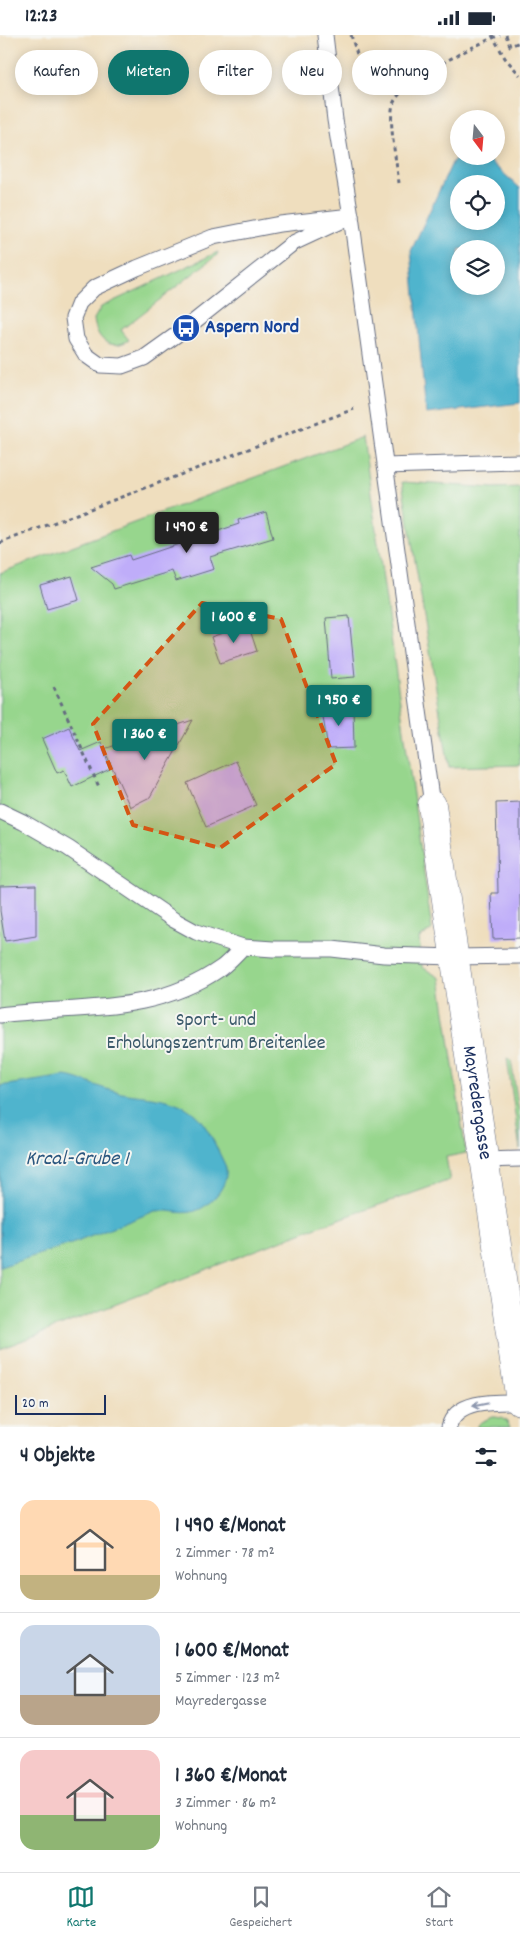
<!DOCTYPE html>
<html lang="de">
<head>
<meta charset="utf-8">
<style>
  :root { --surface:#fff; --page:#f2f2f3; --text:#1f2937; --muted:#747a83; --line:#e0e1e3; --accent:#0f766e }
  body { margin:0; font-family:Dekko,sans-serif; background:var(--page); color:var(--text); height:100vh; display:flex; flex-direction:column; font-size:19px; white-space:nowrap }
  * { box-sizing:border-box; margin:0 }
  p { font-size:16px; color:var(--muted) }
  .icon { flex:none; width:28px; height:28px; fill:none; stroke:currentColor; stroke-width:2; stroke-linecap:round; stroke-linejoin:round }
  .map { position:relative; height:1392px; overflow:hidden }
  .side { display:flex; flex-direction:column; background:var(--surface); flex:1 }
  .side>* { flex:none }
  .banner { position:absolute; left:15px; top:15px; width:490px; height:45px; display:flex; gap:10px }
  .needle { width:32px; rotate:164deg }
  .controls { position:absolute; left:450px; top:75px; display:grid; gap:10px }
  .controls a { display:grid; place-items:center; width:55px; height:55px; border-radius:50%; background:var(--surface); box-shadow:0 2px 12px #0003; font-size:25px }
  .scale { position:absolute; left:15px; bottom:12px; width:91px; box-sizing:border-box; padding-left:5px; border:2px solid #1b2f5e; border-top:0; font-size:14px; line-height:18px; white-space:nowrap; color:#1b2f5e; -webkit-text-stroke:4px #f6f6f2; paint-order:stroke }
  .price { position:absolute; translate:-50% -42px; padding:0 11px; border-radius:5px; background:var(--accent); color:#fff; font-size:16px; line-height:32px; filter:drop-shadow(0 1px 2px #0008) }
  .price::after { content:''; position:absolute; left:50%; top:30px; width:15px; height:11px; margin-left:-8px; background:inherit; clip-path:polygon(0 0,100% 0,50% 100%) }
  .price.current { background:#222; color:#fff }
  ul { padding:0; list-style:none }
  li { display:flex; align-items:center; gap:15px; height:125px; padding:0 20px }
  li+li { border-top:1px solid var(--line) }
  li span { display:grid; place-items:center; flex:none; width:140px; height:100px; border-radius:15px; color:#555 }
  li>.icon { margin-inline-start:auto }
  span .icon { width:60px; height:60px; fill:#fffc; stroke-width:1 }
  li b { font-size:21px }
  h2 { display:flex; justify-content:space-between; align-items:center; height:60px; padding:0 20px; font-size:21px }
  .tag { padding:0 18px; border-radius:22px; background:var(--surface); box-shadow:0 2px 12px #0003; font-size:18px; line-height:45px }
  .tag.current { background:var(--accent); color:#fff }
  .status { display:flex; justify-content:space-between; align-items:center; height:35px; padding:0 25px; background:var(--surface); direction:ltr }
  .status svg { height:14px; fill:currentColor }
  .menu { display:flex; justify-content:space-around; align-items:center; height:70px; border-top:1px solid var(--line); background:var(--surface); font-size:14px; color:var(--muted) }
  .menu a { display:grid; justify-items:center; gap:2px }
  .menu .current { color:var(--accent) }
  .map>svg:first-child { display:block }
  .green { fill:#97d68d; stroke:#598276 }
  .water { fill:#4fb4cd; stroke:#357296; fill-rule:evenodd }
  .building { fill:#bfadf9 }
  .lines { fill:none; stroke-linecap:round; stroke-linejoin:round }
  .lane-casing { stroke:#656c80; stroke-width:17 }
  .street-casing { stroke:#656c80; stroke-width:29 }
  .path { stroke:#656c80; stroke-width:3; stroke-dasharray:4 4; stroke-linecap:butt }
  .lane { stroke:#fff; stroke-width:15 }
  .street { stroke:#fff; stroke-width:28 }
  .oneway { stroke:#8d97ae }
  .marked { fill:#d45514; fill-opacity:0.2; stroke:#d45514; stroke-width:4; stroke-dasharray:10 6; stroke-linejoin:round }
  .labels { text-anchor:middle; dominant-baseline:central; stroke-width:4; stroke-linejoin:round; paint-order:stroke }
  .transit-label { font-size:20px; font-weight:bold; fill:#164399; stroke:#f6f6f2; text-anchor:start }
  .park-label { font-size:20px; fill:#3a596a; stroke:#f6f6f2 }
  .street-label { font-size:20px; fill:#1b2f5e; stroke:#f6f6f2 }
  .water-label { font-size:21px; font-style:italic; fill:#2b577f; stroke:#f6f6f2 }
</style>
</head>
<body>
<div class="status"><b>12:23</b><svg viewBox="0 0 49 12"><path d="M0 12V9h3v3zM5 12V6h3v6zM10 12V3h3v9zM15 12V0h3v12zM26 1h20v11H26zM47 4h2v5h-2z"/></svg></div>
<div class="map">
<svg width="520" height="1392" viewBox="0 0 520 1392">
  <rect width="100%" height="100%" fill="#f6f6f2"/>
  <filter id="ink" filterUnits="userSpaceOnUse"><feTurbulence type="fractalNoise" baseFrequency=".02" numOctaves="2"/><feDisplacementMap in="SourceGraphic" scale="10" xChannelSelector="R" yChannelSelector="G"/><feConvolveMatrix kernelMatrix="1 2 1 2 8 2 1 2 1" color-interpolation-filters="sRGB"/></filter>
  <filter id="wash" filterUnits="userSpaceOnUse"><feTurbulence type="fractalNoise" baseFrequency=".0096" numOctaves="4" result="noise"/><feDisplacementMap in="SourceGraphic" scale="20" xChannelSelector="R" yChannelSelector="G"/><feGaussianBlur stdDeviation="1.12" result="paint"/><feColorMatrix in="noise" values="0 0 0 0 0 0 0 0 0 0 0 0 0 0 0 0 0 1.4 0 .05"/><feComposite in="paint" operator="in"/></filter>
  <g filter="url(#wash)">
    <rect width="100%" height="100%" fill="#efdebe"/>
    <g class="green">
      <path d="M218 217 217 220 121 295 129 305C110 317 96 304 94 284L101 272Z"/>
      <polygon points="363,402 432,895 419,903 422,932 440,943 466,1118 446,1122 450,1145 311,1194 0,1314 0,538"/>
      <polygon points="402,447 494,453 520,452 520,730 449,732"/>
      <polygon points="507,1023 511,1025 520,1083 520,1114"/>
      <path d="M492 1382C500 1382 507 1384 510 1392H476L481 1387Z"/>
    </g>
    <g class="water">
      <path d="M459 121H484L520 153V368L426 379 411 216 453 126ZM459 149H496V186H459ZM459 214H496V251H459Z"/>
      <path d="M66 1041C83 1044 97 1052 113 1056 135 1062 160 1060 181 1070 199 1079 206 1091 215 1109 218 1116 222 1123 225 1130 231 1147 214 1167 200 1174 185 1182 171 1174 155 1176L74 1208 0 1232V1051Z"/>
    </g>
    <g id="blocks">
      <g class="building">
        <polygon points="266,477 273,503 210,522 214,534 176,546 172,536 114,554 112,549 91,532 129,520 131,525 239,489 238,485"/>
        <polygon points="72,541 79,565 47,574 40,550"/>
        <polygon points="349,581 355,642 331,644 326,583"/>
        <polygon points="248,589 257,616 220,628 211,602"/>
        <polygon points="353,671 354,713 328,714 322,675 327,675 327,672"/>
        <polygon points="193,685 150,762 130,772 104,714"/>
        <polygon points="69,692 80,716 101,707 110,734 72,752 64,735 57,738 42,704"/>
        <polygon points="236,726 256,770 206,792 187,748"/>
        <polygon points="520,767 520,903 493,904 491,858 498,858 496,768"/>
        <polygon points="36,850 36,901 5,906 0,876 0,851"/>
      </g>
    </g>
  </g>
  <g filter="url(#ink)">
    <use href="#blocks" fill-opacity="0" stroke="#656c80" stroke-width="1"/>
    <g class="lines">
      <defs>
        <g id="lane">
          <polyline points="325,0 335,85 351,181 432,770"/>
          <polygon points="351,181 293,208 186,293 144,323 122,331 100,330 86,320 76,304 73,283 79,268 94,253 137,233 213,202 280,189"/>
          <polyline points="385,431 520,427"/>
          <polyline points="0,776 23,787 68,813 174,885 196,897 243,912 273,914 332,914 384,920 455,922 520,921"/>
          <path d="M0 980C78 970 152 981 221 933 229 927 236 919 243 912"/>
          <polyline points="485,1125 520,1124"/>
          <path d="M449 1392C456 1364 498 1367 520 1367"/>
        </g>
        <g id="street">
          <path id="s1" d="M432 770 520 1366"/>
        </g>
      </defs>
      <use href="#lane" class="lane-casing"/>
      <use href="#street" class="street-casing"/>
      <g class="path">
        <polyline points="351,0 360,29 354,42"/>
        <polyline points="492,0 505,23 520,40"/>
        <polyline points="506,0 510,11 520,7"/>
        <path d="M399 148C397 130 387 82 394 67 405 44 475 10 500 0"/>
        <polyline points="0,508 354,374"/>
        <polyline points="54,652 99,752"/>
      </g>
      <use href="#lane" class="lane"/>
      <use href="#street" class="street"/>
    </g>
    <defs><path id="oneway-shaft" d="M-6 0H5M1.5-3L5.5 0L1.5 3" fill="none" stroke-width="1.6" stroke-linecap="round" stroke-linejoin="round" transform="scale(1.25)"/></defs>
    <use class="oneway" href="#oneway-shaft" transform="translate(480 1370) rotate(169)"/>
  </g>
  <path class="marked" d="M202 568 281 584 336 729 220 813 133 790 93 689Z"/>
  <defs>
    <symbol id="bus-disc" viewBox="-11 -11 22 22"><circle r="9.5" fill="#1a4fb4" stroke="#f6f6f2"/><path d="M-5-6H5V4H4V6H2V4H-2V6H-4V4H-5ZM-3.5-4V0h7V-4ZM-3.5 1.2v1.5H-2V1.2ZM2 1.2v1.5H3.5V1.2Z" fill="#fff"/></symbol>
  </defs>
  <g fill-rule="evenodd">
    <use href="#bus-disc" x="170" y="277" width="32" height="32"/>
  </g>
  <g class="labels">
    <g class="transit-label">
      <text x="205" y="293">Aspern Nord</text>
    </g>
    <g class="park-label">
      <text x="216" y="986">Sport- und<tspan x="216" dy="23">Erholungszentrum Breitenlee</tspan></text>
    </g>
    <g class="street-label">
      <text stroke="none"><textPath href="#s1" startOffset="301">Mayredergasse</textPath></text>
    </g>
    <g class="water-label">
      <text x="77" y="1125">Krcal-Grube 1</text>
    </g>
  </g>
</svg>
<div class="controls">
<a><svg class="needle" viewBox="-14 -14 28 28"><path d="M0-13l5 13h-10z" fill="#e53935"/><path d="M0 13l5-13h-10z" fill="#747a83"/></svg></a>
<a><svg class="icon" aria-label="locate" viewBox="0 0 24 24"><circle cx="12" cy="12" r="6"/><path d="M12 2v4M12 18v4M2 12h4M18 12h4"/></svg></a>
<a><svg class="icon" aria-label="layers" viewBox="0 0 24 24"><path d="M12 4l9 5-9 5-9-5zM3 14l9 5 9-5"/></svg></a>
</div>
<div class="scale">20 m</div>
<b class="price current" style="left:187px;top:519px">1 490 €</b>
<b class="price" style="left:234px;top:609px">1 600 €</b>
<b class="price" style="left:339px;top:692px">1 950 €</b>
<b class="price" style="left:145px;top:726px">1 360 €</b>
<div class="banner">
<a class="tag">Kaufen</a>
<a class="tag current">Mieten</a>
<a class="tag">Filter</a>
<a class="tag">Neu</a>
<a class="tag">Wohnung</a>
</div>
</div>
<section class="side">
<h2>4 Objekte<svg class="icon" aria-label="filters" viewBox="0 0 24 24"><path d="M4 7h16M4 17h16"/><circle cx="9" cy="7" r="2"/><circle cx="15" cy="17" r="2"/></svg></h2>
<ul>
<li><span style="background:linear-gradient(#ffd9b3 75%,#c2b280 0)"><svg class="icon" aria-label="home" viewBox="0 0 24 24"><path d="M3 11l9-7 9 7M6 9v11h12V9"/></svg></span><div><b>1 490 €/Monat</b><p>2 Zimmer · 78 m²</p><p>Wohnung</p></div></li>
<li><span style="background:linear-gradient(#c9d6e8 70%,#b9a48a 0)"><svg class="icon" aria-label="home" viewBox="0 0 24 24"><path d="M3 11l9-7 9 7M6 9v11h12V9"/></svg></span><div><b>1 600 €/Monat</b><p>5 Zimmer · 123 m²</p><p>Mayredergasse</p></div></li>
<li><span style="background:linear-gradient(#f6c9c9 65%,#8fb573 0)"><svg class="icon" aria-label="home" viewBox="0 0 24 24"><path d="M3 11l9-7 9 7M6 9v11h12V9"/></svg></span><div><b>1 360 €/Monat</b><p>3 Zimmer · 86 m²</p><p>Wohnung</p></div></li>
</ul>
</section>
<nav class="menu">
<a class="current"><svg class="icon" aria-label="map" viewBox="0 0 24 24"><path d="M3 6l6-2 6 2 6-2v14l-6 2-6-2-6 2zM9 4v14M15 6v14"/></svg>Karte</a>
<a><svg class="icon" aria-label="saved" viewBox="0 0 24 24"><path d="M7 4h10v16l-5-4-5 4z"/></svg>Gespeichert</a>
<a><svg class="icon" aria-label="home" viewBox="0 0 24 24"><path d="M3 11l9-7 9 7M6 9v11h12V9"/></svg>Start</a>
</nav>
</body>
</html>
